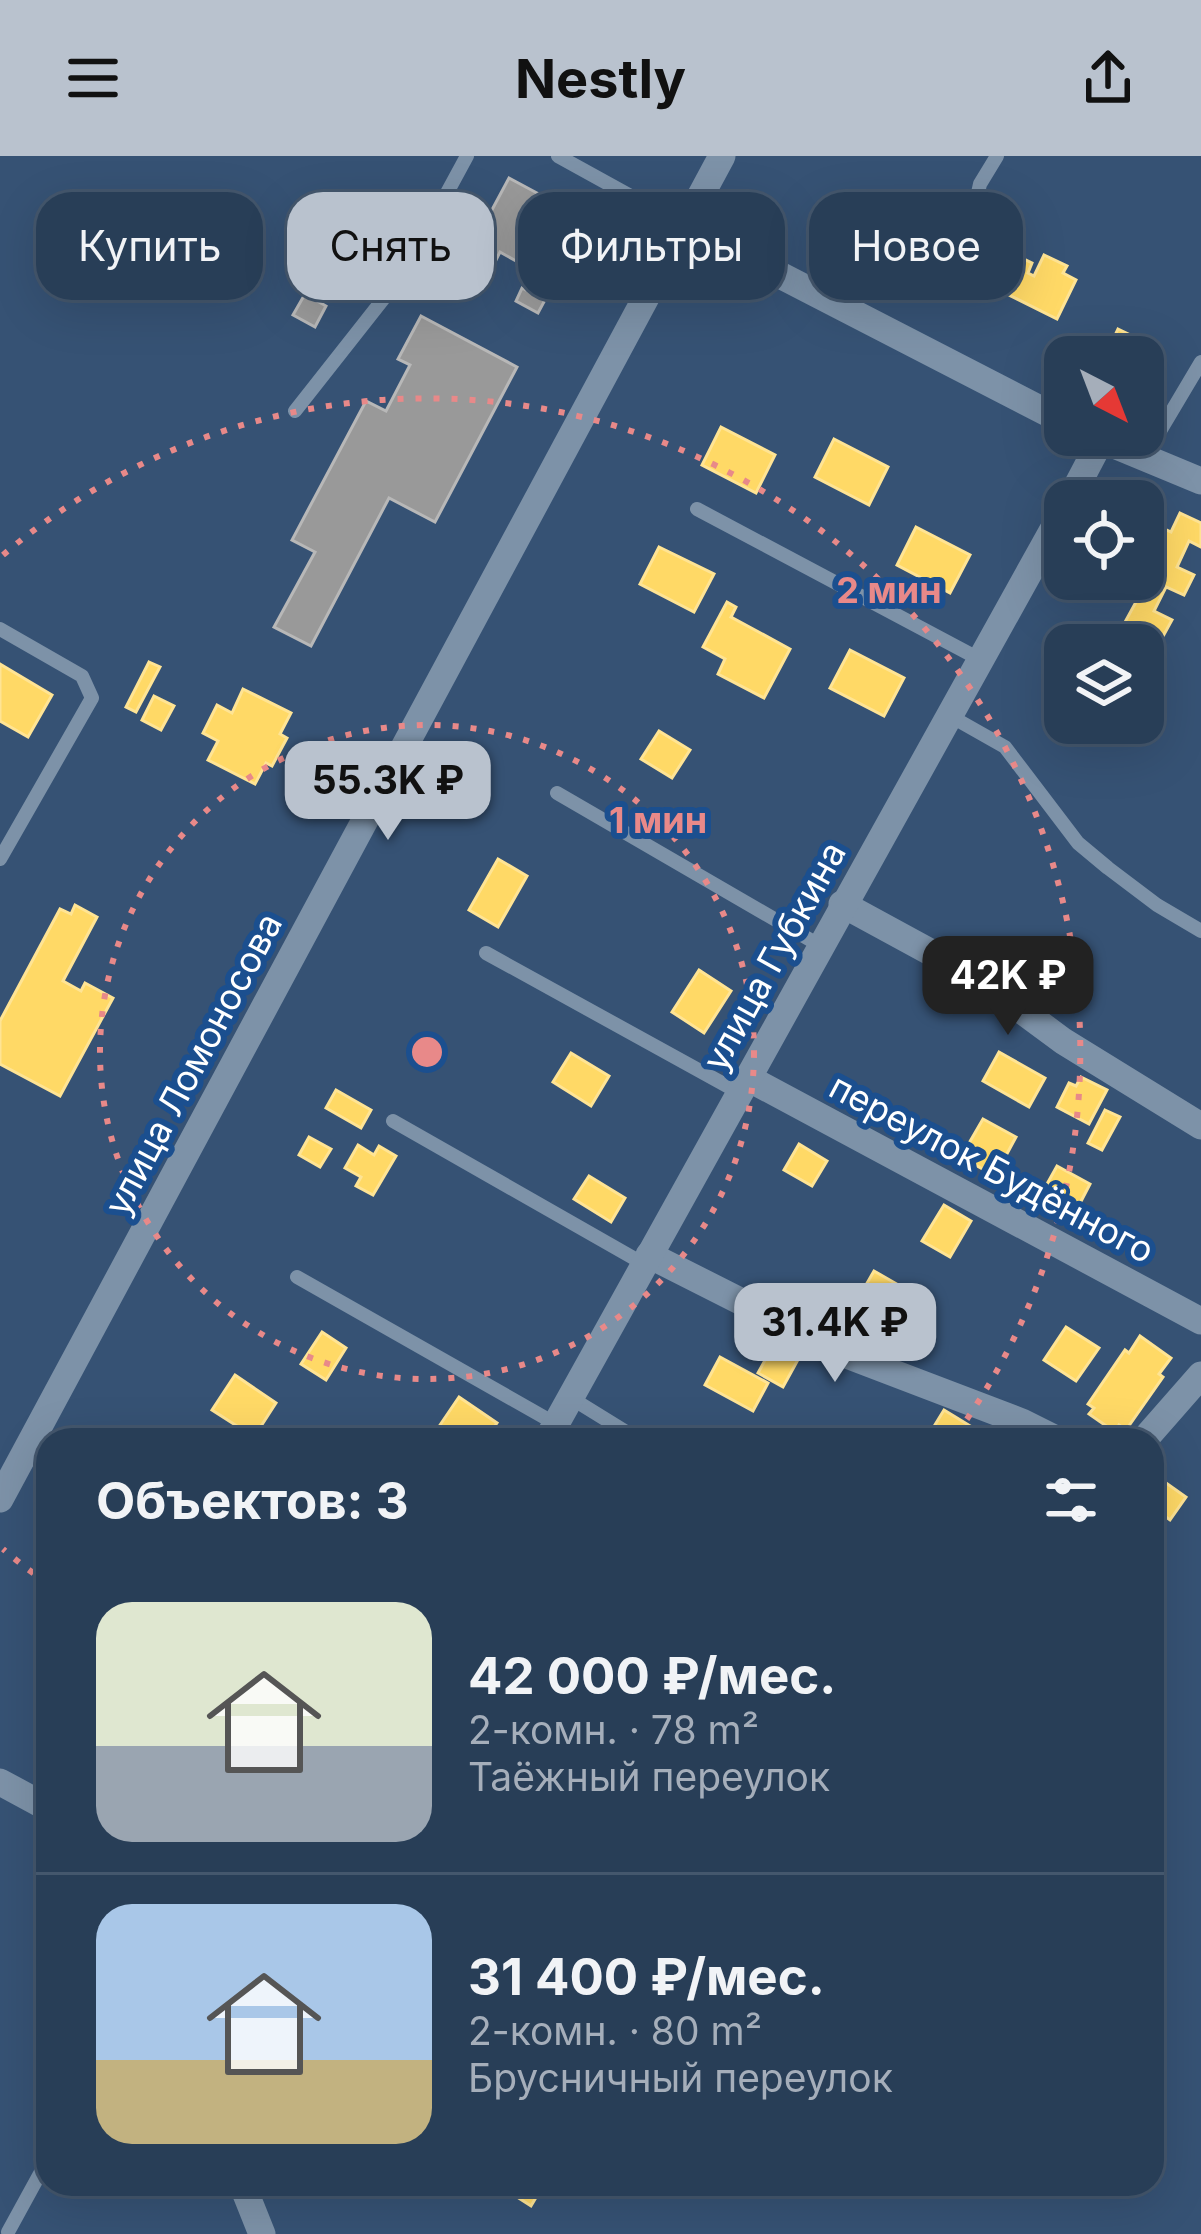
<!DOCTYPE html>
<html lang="ru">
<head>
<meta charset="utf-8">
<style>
  :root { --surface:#283e57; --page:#30455d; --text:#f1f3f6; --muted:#a5aeba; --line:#44576d; --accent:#b9c2ce }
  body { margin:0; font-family:Inter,sans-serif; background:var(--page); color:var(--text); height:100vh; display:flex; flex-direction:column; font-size:45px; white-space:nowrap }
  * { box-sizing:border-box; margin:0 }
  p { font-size:39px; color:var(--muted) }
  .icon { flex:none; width:66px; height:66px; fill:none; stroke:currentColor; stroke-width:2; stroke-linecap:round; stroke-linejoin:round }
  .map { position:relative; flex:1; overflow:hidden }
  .side { position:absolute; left:36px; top:1272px; width:1128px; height:768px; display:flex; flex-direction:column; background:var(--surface); border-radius:36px; box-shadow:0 12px 48px #0002,0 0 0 3px var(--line) }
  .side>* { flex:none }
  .top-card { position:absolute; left:36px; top:36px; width:1131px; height:108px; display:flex; gap:24px }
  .needle { width:78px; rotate:138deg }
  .tools { position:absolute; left:1044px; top:180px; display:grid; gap:24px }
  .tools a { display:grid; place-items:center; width:120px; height:120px; border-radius:24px; background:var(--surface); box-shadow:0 12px 48px #0002,0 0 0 3px var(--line); font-size:60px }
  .price { position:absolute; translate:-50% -102px; padding:0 27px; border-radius:24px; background:var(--accent); color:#111; font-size:39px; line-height:78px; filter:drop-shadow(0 3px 6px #0008) }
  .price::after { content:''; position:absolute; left:50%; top:72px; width:36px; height:27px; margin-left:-18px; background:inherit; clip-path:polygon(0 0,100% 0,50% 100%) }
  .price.current { background:#222; color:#fff }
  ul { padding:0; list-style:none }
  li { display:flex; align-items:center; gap:36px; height:300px; padding:0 60px }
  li+li { border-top:3px solid var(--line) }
  li span { display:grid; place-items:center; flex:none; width:336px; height:240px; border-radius:36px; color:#555 }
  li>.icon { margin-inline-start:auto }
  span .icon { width:144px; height:144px; fill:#fffc; stroke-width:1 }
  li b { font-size:51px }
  h2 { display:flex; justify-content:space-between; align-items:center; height:144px; padding:0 60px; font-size:51px }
  .chip { padding:0 42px; border-radius:36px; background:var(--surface); box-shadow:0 12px 48px #0002,0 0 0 3px var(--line); font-size:42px; line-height:108px }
  .chip.current { background:var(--accent); color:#111 }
  header { display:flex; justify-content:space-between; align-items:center; height:156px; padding:0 60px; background:var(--accent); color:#111; font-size:54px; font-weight:700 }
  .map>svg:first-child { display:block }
  .homes { fill:#ffd966; stroke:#ffe494; stroke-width:3 }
  .industry { fill:#999; stroke:#b8b8b8; stroke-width:3 }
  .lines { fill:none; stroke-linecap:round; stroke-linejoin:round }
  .service { stroke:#7d92a8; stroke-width:14 }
  .minor { stroke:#7d92a8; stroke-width:27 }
  .ring { fill:none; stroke:#e88989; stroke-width:6; stroke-dasharray:6 12 }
  .labels { text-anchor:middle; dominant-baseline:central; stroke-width:12; stroke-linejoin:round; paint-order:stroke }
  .street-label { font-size:36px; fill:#fff; stroke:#1b4f8f }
  .centre { fill:#e88989; stroke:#1b4f8f; stroke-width:6 }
  .ring-label { font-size:36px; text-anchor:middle; font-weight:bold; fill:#e88989; stroke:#1b4f8f; stroke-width:12; stroke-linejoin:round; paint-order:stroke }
</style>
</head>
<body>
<header><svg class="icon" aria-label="menu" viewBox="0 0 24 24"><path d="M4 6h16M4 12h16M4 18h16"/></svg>Nestly<svg class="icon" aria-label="share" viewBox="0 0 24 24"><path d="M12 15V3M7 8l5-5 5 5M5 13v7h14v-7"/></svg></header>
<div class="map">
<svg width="1201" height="2078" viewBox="0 0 1201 2078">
  <rect width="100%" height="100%" fill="#365274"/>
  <g class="homes">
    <polygon points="995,89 1032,107 1028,117 1034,120 1044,99 1067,110 1063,117 1076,124 1057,163 977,123"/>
    <polygon points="1118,173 1149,188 1142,201 1133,201 1110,190"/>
    <polygon points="721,271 775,299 756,337 702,309"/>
    <polygon points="834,283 888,311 869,349 815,321"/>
    <polygon points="1180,357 1201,367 1201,391 1189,385 1177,411 1194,419 1184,439 1166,431 1154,455 1172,464 1161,484 1125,466 1136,446 1120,438 1127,423 1147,422 1158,401 1143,394 1156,369 1171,376"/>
    <polygon points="916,371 970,399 950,437 897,409"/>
    <polygon points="659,391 714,418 694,456 640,428"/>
    <polygon points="727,446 736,451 731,461 790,493 764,542 718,518 725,503 703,491"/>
    <polygon points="850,494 904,522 884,560 830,532"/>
    <polygon points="149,506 160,511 136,556 126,551"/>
    <polygon points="0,508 52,539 28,581 0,565"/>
    <polygon points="243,533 291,557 280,578 287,582 272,610 266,607 255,628 208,604 218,585 203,577 217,549 232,557"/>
    <polygon points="154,540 174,550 161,574 142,564"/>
    <polygon points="659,575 690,594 672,622 641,603"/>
    <polygon points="498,703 527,720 498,771 469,754"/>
    <polygon points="75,749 97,761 63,825 81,835 85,827 113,842 60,940 0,908 0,865 60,753 71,758"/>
    <polygon points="699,814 731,835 704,877 672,856"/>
    <polygon points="999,896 1045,922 1029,951 983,925"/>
    <polygon points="571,897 609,920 591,950 553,926"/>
    <polygon points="1081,921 1107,934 1089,968 1057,951 1069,927 1076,930"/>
    <polygon points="336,934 371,954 361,972 326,952"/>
    <polygon points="1105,954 1120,961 1102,994 1088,987"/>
    <polygon points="983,963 1016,981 995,1020 961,1001"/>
    <polygon points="309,981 331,993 320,1011 299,999"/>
    <polygon points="799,988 827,1005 812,1030 784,1014"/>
    <polygon points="358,989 374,999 379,990 396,1000 373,1039 356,1030 361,1021 345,1012"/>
    <polygon points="1057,1010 1090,1028 1076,1055 1042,1037"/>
    <polygon points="589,1020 625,1042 611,1066 574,1043"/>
    <polygon points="944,1049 971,1065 950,1101 922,1085"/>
    <polygon points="874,1115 921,1142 909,1163 862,1136"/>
    <polygon points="1066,1171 1099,1192 1076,1225 1044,1204"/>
    <polygon points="322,1176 346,1192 326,1224 301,1208"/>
    <polygon points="1140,1180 1171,1202 1159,1218 1163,1221 1126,1274 1119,1269 1115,1276 1089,1258 1094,1252 1088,1248 1125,1194 1129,1197"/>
    <polygon points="775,1186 800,1200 783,1231 758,1217"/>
    <polygon points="720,1201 768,1227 753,1255 705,1229"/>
    <polygon points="235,1219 276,1247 254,1281 212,1254"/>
    <polygon points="459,1241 497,1267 485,1284 463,1284 440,1269"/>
    <polygon points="944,1254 980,1276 975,1284 935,1284 930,1277"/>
    <polygon points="1159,1322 1186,1341 1170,1364 1152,1351 1152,1331"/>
    <polygon points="497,2028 544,2028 531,2050"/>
  </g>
  <g class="industry">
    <polygon points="509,22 578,59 550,112 521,96 516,105 500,96 493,110 485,105 492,92 470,80 480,62 486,65"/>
    <polygon points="463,44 473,50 458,78 448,72"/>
    <polygon points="522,132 545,144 538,157 516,145"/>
    <polygon points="305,138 326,150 315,171 293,159"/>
    <polygon points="421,160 517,211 435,366 389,342 311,490 274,471 315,396 292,384 366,245 386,255 410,209 398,203"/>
  </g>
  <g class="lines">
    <g class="service">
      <polyline points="558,0 683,69"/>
      <polyline points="974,55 980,28 997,0"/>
      <polyline points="295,255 403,118 467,0"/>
      <polyline points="1144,302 1201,206"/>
      <polyline points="697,353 983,505"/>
      <polyline points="0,473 82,520 92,542 0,703"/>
      <polyline points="952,561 1005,591 1078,687 1108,712 1157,749 1201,775"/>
      <polyline points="557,637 819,789"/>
      <polyline points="486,797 740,937"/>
      <polyline points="393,965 644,1108"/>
      <polyline points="297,1121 556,1268"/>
      <polyline points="571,1242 639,1284"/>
      <polyline points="8,2076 48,2003"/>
    </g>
    <g class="minor">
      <polyline points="683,69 1065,266"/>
      <polyline points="1090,279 1201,325"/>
      <polyline points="1069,345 1101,284"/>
      <polyline points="842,748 978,822 1063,885 1201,970"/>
      <polyline points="748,922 1201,1165"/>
      <polyline points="649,1099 849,1200 1022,1266 1058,1284"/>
      <polyline points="547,1284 1065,352"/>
      <polyline points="1144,1284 1201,1219"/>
      <polyline points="0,1343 722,0"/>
      <polyline points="0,1626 48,1652"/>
      <polyline points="242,2028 262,2078"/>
    </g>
  </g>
  <g class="ring">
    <circle cx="427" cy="896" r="327"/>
    <path d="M48 1428A653 653 0 0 1 3 1393M3 399A653 653 0 0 1 955 1280"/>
  </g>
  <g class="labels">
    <g class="street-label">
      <text transform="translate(774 800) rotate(-61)">улица Губкина</text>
      <text transform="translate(193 908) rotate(-62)">улица Ломоносова</text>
      <text transform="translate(992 1012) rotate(28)">переулок Будённого</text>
    </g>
  </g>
  <circle cx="427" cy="896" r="18" class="centre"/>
  <g class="ring-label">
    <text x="889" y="447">2 мин</text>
    <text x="658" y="677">1 мин</text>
  </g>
</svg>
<div class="tools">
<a><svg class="needle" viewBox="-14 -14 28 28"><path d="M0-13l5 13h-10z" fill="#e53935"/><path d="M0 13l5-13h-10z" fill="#a5aeba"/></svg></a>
<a><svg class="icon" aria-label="locate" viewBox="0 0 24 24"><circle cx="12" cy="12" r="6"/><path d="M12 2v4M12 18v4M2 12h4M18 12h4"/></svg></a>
<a><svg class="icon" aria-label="layers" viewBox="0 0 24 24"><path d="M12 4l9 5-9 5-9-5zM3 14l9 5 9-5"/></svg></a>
</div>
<b class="price" style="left:388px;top:687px">55.3K ₽</b>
<b class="price current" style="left:1008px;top:882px">42K ₽</b>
<b class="price" style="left:835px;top:1229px">31.4K ₽</b>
<div class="top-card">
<a class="chip">Купить</a>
<a class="chip current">Снять</a>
<a class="chip">Фильтры</a>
<a class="chip">Новое</a>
</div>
<section class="side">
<h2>Объектов: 3<svg class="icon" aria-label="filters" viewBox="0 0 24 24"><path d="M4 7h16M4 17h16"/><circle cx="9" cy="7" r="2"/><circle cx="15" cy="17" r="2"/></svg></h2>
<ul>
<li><span style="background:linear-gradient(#dfe7d0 60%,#9aa5b1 0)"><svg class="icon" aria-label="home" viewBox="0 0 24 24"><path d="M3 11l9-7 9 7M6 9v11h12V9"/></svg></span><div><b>42 000 ₽/мес.</b><p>2-комн. · 78 m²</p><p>Таёжный переулок</p></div></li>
<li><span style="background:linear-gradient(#a9c7e8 65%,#c2b280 0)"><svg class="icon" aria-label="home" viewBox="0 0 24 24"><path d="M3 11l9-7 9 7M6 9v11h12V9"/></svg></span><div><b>31 400 ₽/мес.</b><p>2-комн. · 80 m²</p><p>Брусничный переулок</p></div></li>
</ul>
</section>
</div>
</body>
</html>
